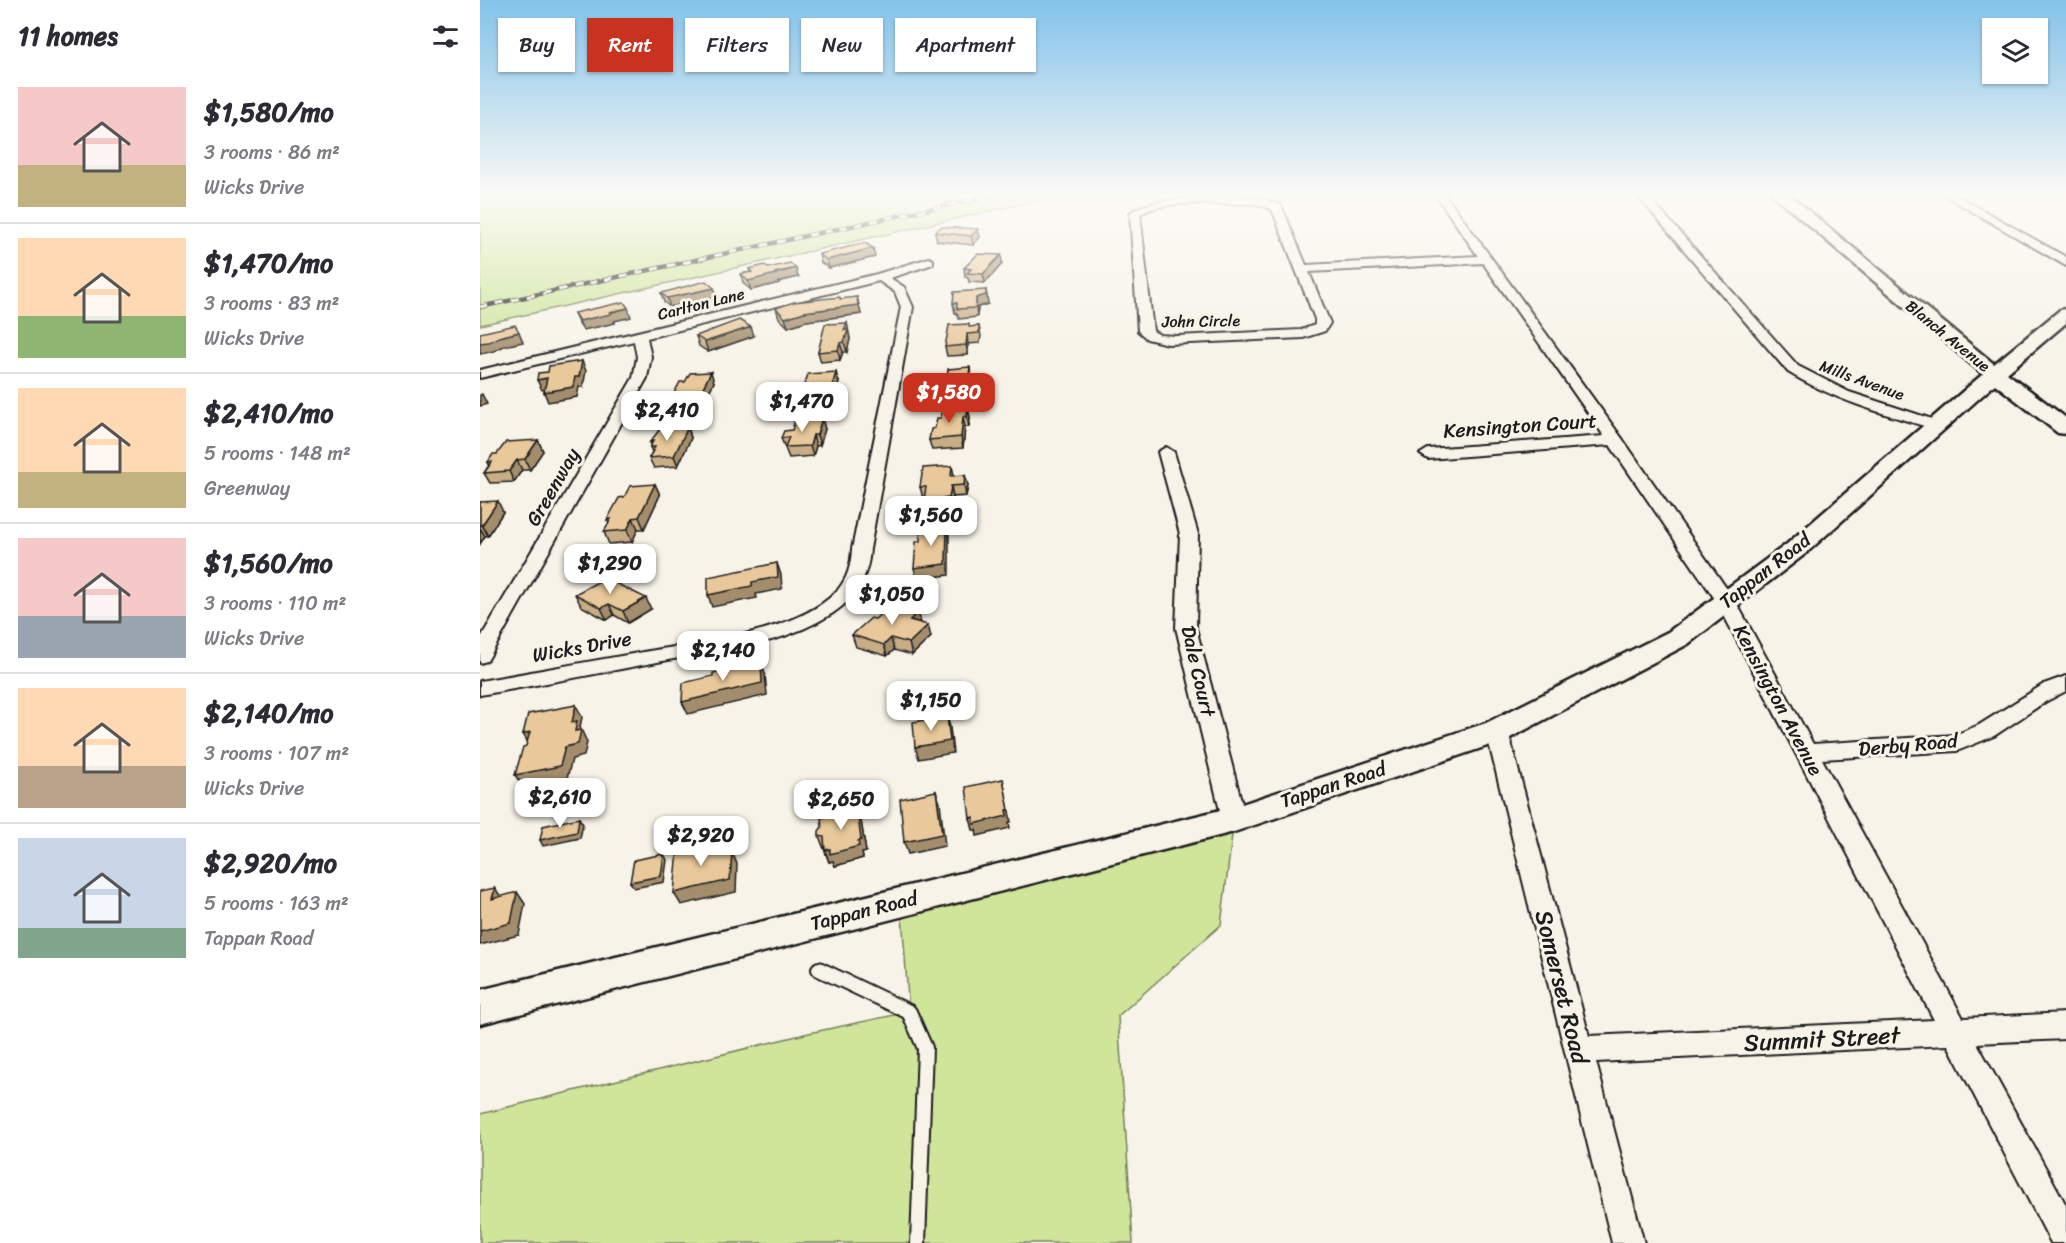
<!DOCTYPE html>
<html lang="en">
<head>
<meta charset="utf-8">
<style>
  :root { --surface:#fff; --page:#f7f7f7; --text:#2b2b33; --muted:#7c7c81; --line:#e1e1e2; --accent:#c8321e }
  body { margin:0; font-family:Sriracha,sans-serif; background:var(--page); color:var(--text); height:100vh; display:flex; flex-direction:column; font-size:22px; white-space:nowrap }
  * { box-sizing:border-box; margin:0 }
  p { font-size:20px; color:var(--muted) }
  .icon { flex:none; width:33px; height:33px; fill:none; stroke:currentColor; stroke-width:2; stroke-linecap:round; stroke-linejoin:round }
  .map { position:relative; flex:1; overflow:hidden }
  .panel { display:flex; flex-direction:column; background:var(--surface); width:480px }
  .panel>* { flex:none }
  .banner { position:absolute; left:18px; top:18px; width:570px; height:54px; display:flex; gap:12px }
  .controls { position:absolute; left:1502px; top:18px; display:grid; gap:12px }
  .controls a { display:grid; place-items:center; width:66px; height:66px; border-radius:0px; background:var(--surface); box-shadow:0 2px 4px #0004; font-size:30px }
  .price { position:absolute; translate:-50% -51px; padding:0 14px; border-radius:12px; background:#fff; color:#222; font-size:20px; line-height:39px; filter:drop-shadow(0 2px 3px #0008) }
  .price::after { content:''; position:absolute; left:50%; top:36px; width:18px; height:14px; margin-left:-9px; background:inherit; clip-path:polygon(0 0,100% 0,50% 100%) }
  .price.current { background:var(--accent); color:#fff }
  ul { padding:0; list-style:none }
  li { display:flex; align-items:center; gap:18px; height:150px; padding:0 18px }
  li+li { border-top:2px solid var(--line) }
  li span { display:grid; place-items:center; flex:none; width:168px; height:120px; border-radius:0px; color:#555 }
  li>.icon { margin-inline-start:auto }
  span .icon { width:72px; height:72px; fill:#fffc; stroke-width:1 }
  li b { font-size:26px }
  h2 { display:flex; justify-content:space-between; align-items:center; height:72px; padding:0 18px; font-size:26px }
  .tag { padding:0 21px; border-radius:0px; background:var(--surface); box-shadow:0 2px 4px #0004; font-size:21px; line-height:54px }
  .tag.current { background:var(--accent); color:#fff }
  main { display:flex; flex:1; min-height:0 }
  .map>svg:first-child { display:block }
  .green { fill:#cee59a; stroke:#75805b; stroke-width:1.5 }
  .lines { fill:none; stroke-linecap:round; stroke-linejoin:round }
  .lane-casing { stroke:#1c1c1c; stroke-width:18 }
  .street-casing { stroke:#1c1c1c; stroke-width:4 }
  .secondary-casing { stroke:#1c1c1c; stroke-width:5 }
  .lane { stroke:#f7f3e8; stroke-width:14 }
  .street { fill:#f7f3e8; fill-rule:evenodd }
  .secondary { fill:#f7f3e8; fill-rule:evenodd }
  .rail-casing { stroke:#1c1c1c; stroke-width:4.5 }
  .rail { stroke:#f7f3e8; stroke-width:3; stroke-dasharray:8; stroke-linecap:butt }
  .wall { fill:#c8ad85; stroke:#1c1c1c; stroke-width:1.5 }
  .shaded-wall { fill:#a38d6c; stroke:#1c1c1c; stroke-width:1.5 }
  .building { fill:#e9c99b; stroke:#1c1c1c; stroke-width:1.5 }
  .labels { text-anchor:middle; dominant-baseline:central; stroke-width:6; stroke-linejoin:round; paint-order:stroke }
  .far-street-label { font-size:16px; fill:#1c1c1c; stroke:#f7f3e8 }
  .street-label { font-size:20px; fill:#1c1c1c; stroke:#f7f3e8 }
  .near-street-label { font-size:24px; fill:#1c1c1c; stroke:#f7f3e8 }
</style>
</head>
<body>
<main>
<section class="panel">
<h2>11 homes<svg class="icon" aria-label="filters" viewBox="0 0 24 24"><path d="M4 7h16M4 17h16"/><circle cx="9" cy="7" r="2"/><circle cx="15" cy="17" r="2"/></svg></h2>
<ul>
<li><span style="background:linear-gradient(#f6c9c9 65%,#c2b280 0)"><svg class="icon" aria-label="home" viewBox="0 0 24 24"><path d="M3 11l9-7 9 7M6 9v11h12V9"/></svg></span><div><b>$1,580/mo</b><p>3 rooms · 86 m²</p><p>Wicks Drive</p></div></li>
<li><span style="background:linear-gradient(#ffd9b3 65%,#8fb573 0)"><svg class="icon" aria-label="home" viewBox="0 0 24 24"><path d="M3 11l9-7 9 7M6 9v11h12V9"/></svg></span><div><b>$1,470/mo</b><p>3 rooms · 83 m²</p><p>Wicks Drive</p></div></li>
<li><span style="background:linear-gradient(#ffd9b3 70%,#c2b280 0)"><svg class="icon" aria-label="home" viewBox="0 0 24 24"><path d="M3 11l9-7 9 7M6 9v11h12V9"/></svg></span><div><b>$2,410/mo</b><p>5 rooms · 148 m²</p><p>Greenway</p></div></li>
<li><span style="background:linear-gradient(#f6c9c9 65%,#9aa5b1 0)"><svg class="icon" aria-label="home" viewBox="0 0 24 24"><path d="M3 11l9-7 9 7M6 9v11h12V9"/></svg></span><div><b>$1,560/mo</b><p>3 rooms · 110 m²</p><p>Wicks Drive</p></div></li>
<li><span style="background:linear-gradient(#ffd9b3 65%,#b9a48a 0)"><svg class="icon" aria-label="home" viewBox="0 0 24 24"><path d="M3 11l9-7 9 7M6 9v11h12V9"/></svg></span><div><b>$2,140/mo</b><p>3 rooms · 107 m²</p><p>Wicks Drive</p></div></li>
<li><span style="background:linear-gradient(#c9d6e8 75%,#7fa58c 0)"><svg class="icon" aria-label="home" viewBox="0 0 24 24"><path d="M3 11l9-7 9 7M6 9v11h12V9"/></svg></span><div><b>$2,920/mo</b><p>5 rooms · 163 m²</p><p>Tappan Road</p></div></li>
</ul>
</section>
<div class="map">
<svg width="1586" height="1243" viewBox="0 0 1586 1243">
  <rect width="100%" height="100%" fill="#f7f3e8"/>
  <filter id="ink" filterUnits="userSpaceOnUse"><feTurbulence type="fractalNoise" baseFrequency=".0167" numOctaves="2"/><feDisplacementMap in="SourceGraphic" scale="12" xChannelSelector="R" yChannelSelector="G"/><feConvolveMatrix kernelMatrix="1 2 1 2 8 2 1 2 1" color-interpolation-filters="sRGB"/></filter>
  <g filter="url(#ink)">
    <g class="green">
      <polygon points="0,194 586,194 0,325"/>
      <polygon points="754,819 741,925 638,1016 653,1243 0,1243 0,1114 329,1033 429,1012 421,902"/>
    </g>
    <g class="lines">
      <defs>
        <polyline id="lane" points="339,969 429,1012 445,1048 438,1243"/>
        <g id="street">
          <path d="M955 194H965L1141 437 1256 602 1333 744 1475 735 1499 725 1564 684 1586 676V691L1565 702 1514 736 1477 751 1342 759 1483 1018 1586 1013V1039L1497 1043 1586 1205V1243H1571L1468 1045 1116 1062 1164 1243H1132L1006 731 1009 726 1017 723 1025 726 1028 731 1109 1036 1454 1020 1237 602 1130 445 948 459 940 454 948 449 1124 436 1003 263 829 272 850 323 845 331 823 338 688 344 667 339 658 331 650 213C666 197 754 194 778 198 786 199 793 203 801 205L826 265 998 256ZM776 204 792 209 835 319V325L821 330 697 336 680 335 673 331 660 214C688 198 744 205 776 204Z"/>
          <path d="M1156 194H1166L1318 366 1369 392 1461 422 1464 425 1461 428H1451C1401 413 1352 399 1308 372Z"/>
          <polygon points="1462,194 1474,194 1586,257 1586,266"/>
          <path d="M449 258 453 260V264L410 278 424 287 433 307 390 549C388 577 377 597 353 613 304 645 244 650 188 660 125 672 63 684 0 695V681C53 672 105 662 158 653 216 642 315 635 357 591 368 578 371 565 372 549L421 307 415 292 399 281 167 338 171 357 167 378 10 656 7 661 0 663V639L153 378 157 357 154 341 0 378V370L397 274Z"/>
          <polygon points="686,447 694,452 718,534 716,628 766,819 762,825 754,828 746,825 742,819 696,628 700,534 678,452"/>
        </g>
        <polygon id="secondary" points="1292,194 1308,194 1514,364 1580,310 1586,309 1586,323 1527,373 1586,418 1586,434 1578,433 1515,384 1325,554 1208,644 1028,739 754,832 0,1024 0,990 753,807 1006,723 1188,632 1307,544 1503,374"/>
      </defs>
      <use href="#lane" class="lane-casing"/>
      <use href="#street" class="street-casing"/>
      <use href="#secondary" class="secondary-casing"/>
      <use href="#lane" class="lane"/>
      <use href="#street" class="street"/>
      <use href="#secondary" class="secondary"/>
      <defs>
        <polyline id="rail" points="0,307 518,194"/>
      </defs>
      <use href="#rail" class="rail-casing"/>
      <use href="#rail" class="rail"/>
    </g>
    <g class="wall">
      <polygon points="455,232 500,237 493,245 457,241"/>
      <polygon points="339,254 395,257 349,268 341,263"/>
      <polygon points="521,255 522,264 505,283 489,282 488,278 485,277 484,268"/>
      <polygon points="288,268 318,277 298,282 299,283 271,290 263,283 261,274 270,272 269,269"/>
      <polygon points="234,288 237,297 190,307 184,302 181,293"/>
      <polygon points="506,290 508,304 498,307 497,317 479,319 477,313 475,313 473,303"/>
      <polygon points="377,297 381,314 326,321 308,327 299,318 296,308"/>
      <polygon points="94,313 151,317 134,321 135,323 103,330 98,323"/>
      <polygon points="367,323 370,339 367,352 363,352 360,360 341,362 338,352"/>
      <polygon points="499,326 501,336 500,343 488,344 488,355 467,356 465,347 489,327"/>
      <polygon points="216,336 274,336 228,352 219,346"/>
      <polygon points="491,377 489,402 462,404 459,393"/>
      <polygon points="205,382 234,382 222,405 196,407 192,397"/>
      <polygon points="359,382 353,401 325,403 322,393"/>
      <polygon points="488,407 490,418 489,427 485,427 483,448 452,450 449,440 461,418"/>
      <polygon points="208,427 211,438 198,466 174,468 169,458 172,452 170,447 171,444 170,442"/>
      <polygon points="345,429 340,445 336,446 333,456 309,458 301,438"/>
      <polygon points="58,440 63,451 50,470 42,470 34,482 10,483 4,473 9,465 8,462 17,454"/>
      <polygon points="472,466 474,475 488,485 486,496 473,497 472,509 446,511 444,500 444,498 443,498 440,487"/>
      <polygon points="175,484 180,495 164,529 158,529 152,542 129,544 124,532 129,523 127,520 144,497"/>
      <polygon points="0,502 23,512 8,536 5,536 0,544"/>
      <polygon points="95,594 171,609 148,623 134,615 127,620 101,606"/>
      <polygon points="395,619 441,623 451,637 432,655 414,650 407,656 376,647 372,635"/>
      <polygon points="381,821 386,852 382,853 383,858 355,866 353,861 349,862 339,836"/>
    </g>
    <g class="shaded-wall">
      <polygon points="498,229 500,237 493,245 491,236"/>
      <polygon points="393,248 395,257 349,268 347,260"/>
      <polygon points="521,255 522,264 505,283 503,274"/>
      <polygon points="316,268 318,277 298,282 299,283 271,290 268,281"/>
      <polygon points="234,288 237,297 190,307 187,298"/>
      <polygon points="506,290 508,304 498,307 497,317 496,308 496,298"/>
      <polygon points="377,297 381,314 326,321 308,327 305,318 324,312 362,307"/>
      <polygon points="148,308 151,317 134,321 135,323 103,330 99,321"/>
      <polygon points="367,323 370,339 367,352 364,342 364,330"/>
      <polygon points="271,327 274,336 228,352 225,342"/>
      <polygon points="39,332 43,342 24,346 14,351 0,354 0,343 19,337"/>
      <polygon points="487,334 488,344 488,355 486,345"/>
      <polygon points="360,343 363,352 360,360 358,350"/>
      <polygon points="102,361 106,371 103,387 99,387 97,397 68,402 64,392 95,377"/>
      <polygon points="490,367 491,377 489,402 487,391"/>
      <polygon points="231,372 234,382 222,405 219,395"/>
      <polygon points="356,372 359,382 353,401 351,391"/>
      <polygon points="67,378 71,388 62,390 57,380"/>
      <polygon points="2,394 7,404 0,406 0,395"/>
      <polygon points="488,407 490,418 489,427 487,416"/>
      <polygon points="483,417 485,427 483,448 481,437"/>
      <polygon points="342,418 345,429 340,445 337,435"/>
      <polygon points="208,427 211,438 198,466 194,456"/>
      <polygon points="333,435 336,446 333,456 330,446"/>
      <polygon points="58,440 63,451 50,470 45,459"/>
      <polygon points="37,460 42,470 34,482 29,471"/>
      <polygon points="485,475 488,485 486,496 484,485"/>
      <polygon points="175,484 180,495 164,529 159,517"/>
      <polygon points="471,486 473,497 472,509 469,498"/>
      <polygon points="18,501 23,512 8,536 2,525"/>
      <polygon points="153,518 158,529 152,542 147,530"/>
      <polygon points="467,525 469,536 469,575 437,579 434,568"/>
      <polygon points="0,528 5,536 0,544"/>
      <polygon points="297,563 301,575 302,589 276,594 277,598 232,607 228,595 272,582"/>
      <polygon points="166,598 171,609 148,623 143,611"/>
      <polygon points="129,604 134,615 127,620 121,608"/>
      <polygon points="438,611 441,623 430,620"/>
      <polygon points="448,625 451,637 432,655 429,643"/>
      <polygon points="411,638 414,650 407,656 404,645"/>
      <polygon points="281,662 285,674 287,695 208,714 202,702"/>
      <polygon points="96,705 102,717 100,727 107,742 104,756 92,759 87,778 43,787 35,775 85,747"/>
      <polygon points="467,716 470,727 473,753 439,759 435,747"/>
      <polygon points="50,732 50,746 43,734"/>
      <polygon points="523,779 531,822 529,822 530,828 497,836 496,830 493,830 490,818 526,810"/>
      <polygon points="456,791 460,803 465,846 428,854 424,842"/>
      <polygon points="377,809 381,821 386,852 382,853 383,858 355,866 353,861 349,862 345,850 378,841"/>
      <polygon points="99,818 103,824 100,838 63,846 60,840"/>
      <polygon points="236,841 242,853 241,868 235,855"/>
      <polygon points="252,852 257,864 256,892 201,905 194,893"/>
      <polygon points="184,854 187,860 184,882 154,888 150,882"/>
      <polygon points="15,888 23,900 12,899"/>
      <polygon points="37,892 45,904 39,935 0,945 0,931"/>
    </g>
    <g class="building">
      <polygon points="461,227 498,229 491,236 455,232"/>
      <polygon points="385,243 393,248 347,260 339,254"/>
      <polygon points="498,254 521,255 503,274 487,273 491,269 484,268"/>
      <polygon points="310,263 316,268 295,273 296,274 268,281 261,274 272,272 269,269 285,265 288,268"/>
      <polygon points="226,281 234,288 187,298 181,293"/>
      <polygon points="506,290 506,295 496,298 496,308 477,309 477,303 473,303 474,292"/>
      <polygon points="360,297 360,299 377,297 378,305 324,312 305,318 296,308 314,302"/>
      <polygon points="144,302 148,308 130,312 131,314 99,321 94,313"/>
      <polygon points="259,320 271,327 225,342 216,336"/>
      <polygon points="367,323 364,330 368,330 364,342 360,343 358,350 338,352 345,324"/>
      <polygon points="489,324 489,327 499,326 499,333 487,334 486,345 465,347 469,325"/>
      <polygon points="35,325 39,332 19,337 9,342 0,343 0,333"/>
      <polygon points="102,361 99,377 95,377 93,387 64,392 67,378 57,380 58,373 68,372 69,366"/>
      <polygon points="490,367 487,391 459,393 462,377 467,377 468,369"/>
      <polygon points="231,372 219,395 192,397 200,382 205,382 210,373"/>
      <polygon points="356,372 351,391 322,393 328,374"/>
      <polygon points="488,407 487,416 483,417 481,437 449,440 451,429 455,428 457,418 461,418 462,409"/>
      <polygon points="342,418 337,435 333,435 330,446 305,447 309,437 301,438 304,431 312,430 315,420"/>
      <polygon points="208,427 194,456 169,458 175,447 170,447 173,441 170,442 180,429"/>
      <polygon points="58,440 45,459 37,460 29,471 4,473 12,462 8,462 13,454 17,454 26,442"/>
      <polygon points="472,466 471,476 485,475 484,485 471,486 469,498 444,500 446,487 440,487 443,468"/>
      <polygon points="175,484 159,517 153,518 147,530 124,532 131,519 127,520 139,498 144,497 150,486"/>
      <polygon points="18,501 2,525 0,525 0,502"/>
      <polygon points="467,525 466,564 434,568 436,542 440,541 440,528"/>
      <polygon points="297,563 298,577 272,582 272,586 228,595 228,577"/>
      <polygon points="125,578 166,598 143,611 129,604 121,608 95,594"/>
      <polygon points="412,604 438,611 430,620 448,625 429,643 411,638 404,645 372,635 391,618 395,619"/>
      <polygon points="281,662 282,683 202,702 203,683 233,676 233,673"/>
      <polygon points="96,705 92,722 97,721 95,731 101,730 98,744 85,747 80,766 35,775 43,747 46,746 50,732 43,734 48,714"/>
      <polygon points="467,716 470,741 435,747 433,722"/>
      <polygon points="523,779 529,810 526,810 527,816 494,824 494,817 490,818 486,787"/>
      <polygon points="456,791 462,834 424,842 420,799"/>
      <polygon points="377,809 381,840 378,841 379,846 350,854 350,849 345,850 344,837 339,836 339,831 342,827 341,818"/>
      <polygon points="99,818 97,832 60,840 63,826"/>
      <polygon points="236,841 235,855 252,852 250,880 194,893 198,850"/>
      <polygon points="184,854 181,876 150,882 154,860"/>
      <polygon points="15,888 12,899 37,892 31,923 0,931 0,891"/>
    </g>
  </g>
  <linearGradient id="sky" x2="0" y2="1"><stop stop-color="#83c2ea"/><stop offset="0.53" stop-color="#fbfaf5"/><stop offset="1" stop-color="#fbfaf5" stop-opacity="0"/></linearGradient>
  <rect width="1586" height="368" fill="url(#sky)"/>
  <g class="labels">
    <g class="far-street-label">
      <text transform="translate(221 304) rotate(-14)">Carlton Lane</text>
      <text transform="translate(721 321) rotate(-1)">John Circle</text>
      <text transform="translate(1468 336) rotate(39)">Blanch Avenue</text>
      <text transform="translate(1382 380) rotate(20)">Mills Avenue</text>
    </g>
    <g class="street-label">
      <text transform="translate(1040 426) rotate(-4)">Kensington Court</text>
      <text transform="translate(73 487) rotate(-60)">Greenway</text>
      <text transform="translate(1285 571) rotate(-38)">Tappan Road</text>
      <text transform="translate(102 647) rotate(-10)">Wicks Drive</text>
      <text transform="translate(718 671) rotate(77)">Dale Court</text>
      <text transform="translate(1298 700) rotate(62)">Kensington Avenue</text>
      <text transform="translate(1428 745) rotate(-5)">Derby Road</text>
      <text transform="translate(853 785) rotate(-18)">Tappan Road</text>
      <text transform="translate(384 911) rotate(-14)">Tappan Road</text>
    </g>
    <g class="near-street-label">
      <text transform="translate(1082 987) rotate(76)">Somerset Road</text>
      <text transform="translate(1342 1039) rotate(-3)">Summit Street</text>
    </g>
  </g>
</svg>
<div class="controls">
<a><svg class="icon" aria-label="layers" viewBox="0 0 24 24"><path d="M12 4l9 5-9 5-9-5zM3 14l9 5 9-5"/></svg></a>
</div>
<b class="price current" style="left:469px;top:424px">$1,580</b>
<b class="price" style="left:322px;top:433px">$1,470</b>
<b class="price" style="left:187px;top:442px">$2,410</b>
<b class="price" style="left:451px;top:547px">$1,560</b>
<b class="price" style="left:130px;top:595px">$1,290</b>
<b class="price" style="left:412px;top:626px">$1,050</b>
<b class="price" style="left:243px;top:682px">$2,140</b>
<b class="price" style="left:451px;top:732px">$1,150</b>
<b class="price" style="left:80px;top:829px">$2,610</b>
<b class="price" style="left:361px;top:831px">$2,650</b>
<b class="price" style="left:221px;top:867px">$2,920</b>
<div class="banner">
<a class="tag">Buy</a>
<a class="tag current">Rent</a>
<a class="tag">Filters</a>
<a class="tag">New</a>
<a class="tag">Apartment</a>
</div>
</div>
</main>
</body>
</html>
